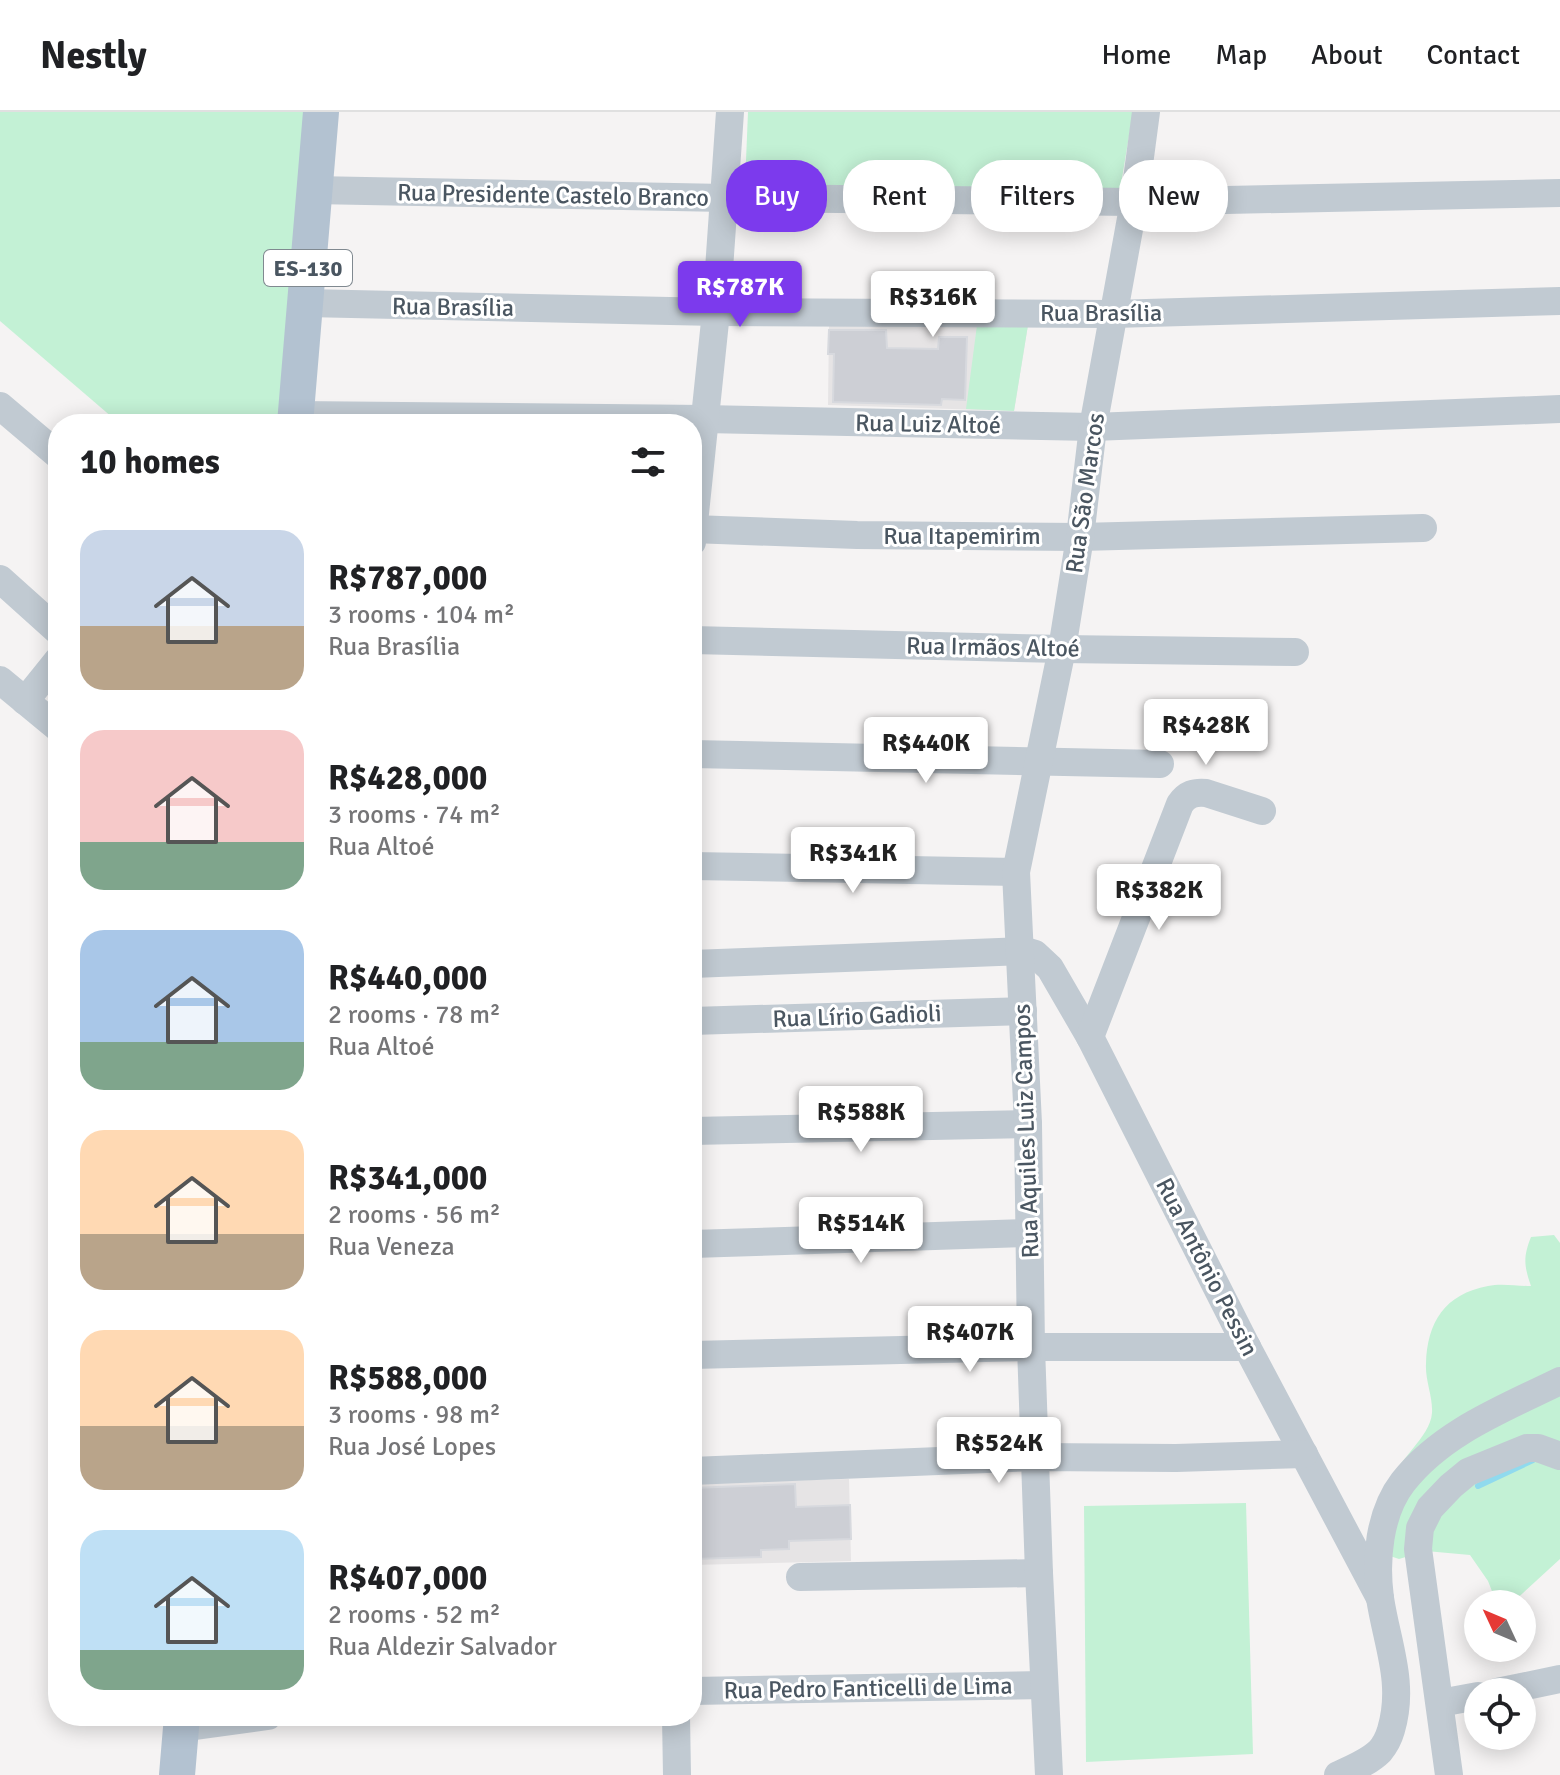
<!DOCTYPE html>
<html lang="en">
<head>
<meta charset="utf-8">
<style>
  :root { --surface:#fff; --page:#f6f6f6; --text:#202124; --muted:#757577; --line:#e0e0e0; --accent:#7c3aed }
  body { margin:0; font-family:Signika,sans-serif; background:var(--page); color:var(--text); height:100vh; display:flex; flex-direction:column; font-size:30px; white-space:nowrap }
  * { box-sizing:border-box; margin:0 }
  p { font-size:26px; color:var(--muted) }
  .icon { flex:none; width:44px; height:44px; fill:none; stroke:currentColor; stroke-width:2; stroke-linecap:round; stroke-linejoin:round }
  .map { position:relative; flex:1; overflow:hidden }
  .sheet { position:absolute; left:48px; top:302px; width:654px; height:1312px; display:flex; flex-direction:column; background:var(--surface); border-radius:32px; box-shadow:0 4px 20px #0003 }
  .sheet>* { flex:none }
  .hud { position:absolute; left:726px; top:48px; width:714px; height:72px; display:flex; gap:16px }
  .needle { width:52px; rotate:314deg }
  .fabs { position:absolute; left:1464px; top:1478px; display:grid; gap:16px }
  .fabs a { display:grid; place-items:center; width:72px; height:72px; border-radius:50%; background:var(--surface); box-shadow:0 4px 20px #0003; font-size:40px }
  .price { position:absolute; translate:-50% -68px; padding:0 18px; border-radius:8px; background:#fff; color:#222; font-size:26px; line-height:52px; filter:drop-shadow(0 2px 4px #0008) }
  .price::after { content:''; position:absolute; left:50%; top:48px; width:24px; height:18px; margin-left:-12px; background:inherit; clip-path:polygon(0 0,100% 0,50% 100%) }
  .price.active { background:var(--accent); color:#fff }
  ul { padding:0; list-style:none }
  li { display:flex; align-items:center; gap:24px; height:200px; padding:0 32px }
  li span { display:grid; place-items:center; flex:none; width:224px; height:160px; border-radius:24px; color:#555 }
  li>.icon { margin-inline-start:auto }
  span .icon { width:96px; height:96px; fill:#fffc; stroke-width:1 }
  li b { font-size:34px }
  h2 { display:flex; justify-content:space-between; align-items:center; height:96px; padding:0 32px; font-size:34px }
  .chip { padding:0 28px; border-radius:32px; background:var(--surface); box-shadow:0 4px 20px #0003; font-size:28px; line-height:72px }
  .chip.active { background:var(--accent); color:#fff }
  header { display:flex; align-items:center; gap:48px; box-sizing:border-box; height:112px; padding:0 40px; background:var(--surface); border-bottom:2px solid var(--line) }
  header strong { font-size:38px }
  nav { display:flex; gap:44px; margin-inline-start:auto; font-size:28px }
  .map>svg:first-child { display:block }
  .education { fill:#e6e4e5 }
  .green { fill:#c3f1d5 }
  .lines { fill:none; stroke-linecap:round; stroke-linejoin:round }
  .stream { stroke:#90daee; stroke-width:6 }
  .building { fill:#cdcfd5; stroke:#d7d9de; stroke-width:2 }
  .minor { stroke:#c1cad2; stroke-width:28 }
  .major { stroke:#b3c2d1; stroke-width:36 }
  .labels { text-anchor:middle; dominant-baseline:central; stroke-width:6; stroke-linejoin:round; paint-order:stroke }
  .shield { fill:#fff; stroke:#808990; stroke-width:2 }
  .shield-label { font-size:22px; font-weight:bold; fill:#4a5661 }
  .street-label { font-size:24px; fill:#4a5661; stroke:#fff }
</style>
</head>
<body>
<header>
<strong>Nestly</strong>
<nav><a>Home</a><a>Map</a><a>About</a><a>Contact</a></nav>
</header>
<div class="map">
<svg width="1560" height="1663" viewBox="0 0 1560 1663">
  <rect width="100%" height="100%" fill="#f5f3f3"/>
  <g class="education">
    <polygon points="1028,213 1014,299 828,293 829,214"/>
    <polygon points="849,1367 851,1449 692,1453 692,1371"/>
  </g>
  <g class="green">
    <polygon points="0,0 305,0 281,312 120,312 0,209"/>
    <polygon points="748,0 1133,0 1120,78 745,73"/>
    <polygon points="977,213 1028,213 1014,299 966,297"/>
    <path d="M1554 1123 1560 1131V1447L1511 1492H1497L1488 1469 1470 1443 1426 1439 1399 1447 1381 1441C1383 1419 1383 1395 1389 1374 1397 1347 1430 1326 1432 1301 1433 1285 1425 1268 1426 1252 1427 1210 1445 1182 1488 1174 1501 1171 1517 1174 1531 1174 1524 1154 1523 1145 1531 1125Z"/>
    <polygon points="1246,1391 1253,1642 1086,1650 1084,1394"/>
  </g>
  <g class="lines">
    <polyline class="stream" points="1478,1374 1533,1348"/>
  </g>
  <g class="building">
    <polygon points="829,218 886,218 887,236 938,237 939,225 967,225 965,288 942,287 941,293 833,290 834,242 828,242"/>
    <polygon points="795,1372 796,1395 850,1393 851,1427 789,1429 789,1437 761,1438 761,1445 692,1447 692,1376"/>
  </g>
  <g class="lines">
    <g class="minor">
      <polyline points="313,78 725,86 1134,90 1560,81"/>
      <polyline points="306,191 716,200 1113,202 1560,189"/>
      <polyline points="0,294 58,343"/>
      <polyline points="296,303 704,307 1093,315 1560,297"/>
      <polyline points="692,417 857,423 1080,425 1423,416"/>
      <polyline points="692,430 716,200 730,0"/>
      <polyline points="0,467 58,519"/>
      <polyline points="692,528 1062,537 1295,540"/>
      <polyline points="0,568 58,616"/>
      <polyline points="25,589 58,548"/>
      <polyline points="692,642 1160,652"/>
      <polyline points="692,754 1016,760"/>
      <polyline points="692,852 1025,839 1035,842 1050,856 1090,925 1247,1235 1380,1486"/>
      <polyline points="692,909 1023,899"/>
      <path d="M1090 925 1180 692C1187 682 1194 680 1206 681L1262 699"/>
      <polyline points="692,1019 1028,1012"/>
      <polyline points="692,1132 1029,1121"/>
      <polyline points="692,1243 1031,1235 1247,1235"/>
      <polyline points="692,1359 1036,1345 1176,1346 1304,1342"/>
      <polyline points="800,1465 1039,1461"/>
      <polyline points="692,1579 1044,1573"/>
      <polyline points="1497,1580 1560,1567"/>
      <polyline points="1440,1591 1478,1584"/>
      <polyline points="676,1604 677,1663"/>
      <polyline points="181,1616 268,1604"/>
      <polyline points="1049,1663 1039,1461 1031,1235 1028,1012 1016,760 1062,537 1080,425 1093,315 1134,90 1146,0"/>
      <path d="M1338 1663C1352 1657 1369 1650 1380 1639 1385 1633 1389 1625 1391 1618 1405 1571 1387 1532 1380 1486 1375 1448 1379 1401 1403 1370 1442 1320 1505 1296 1560 1269"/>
      <polyline points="1449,1663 1418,1437 1420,1416 1430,1396 1451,1374 1468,1360 1527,1336 1538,1336 1560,1344"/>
    </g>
    <g class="major">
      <polyline points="295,312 321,0"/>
      <polyline points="177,1663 182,1604"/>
    </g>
  </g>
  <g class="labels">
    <rect class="shield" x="264" y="138" width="88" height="36" rx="6"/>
    <g class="shield-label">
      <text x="308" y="156">ES-130</text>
    </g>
    <g class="street-label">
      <text transform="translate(553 83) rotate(1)">Rua Presidente Castelo Branco</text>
      <text transform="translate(453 195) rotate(1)">Rua Brasília</text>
      <text x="1101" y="201">Rua Brasília</text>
      <text transform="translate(928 312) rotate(1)">Rua Luiz Altoé</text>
      <text transform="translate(1085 381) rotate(-82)">Rua São Marcos</text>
      <text x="962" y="424">Rua Itapemirim</text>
      <text transform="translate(993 535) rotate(1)">Rua Irmãos Altoé</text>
      <text transform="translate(857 904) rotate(-2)">Rua Lírio Gadioli</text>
      <text transform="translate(1026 1019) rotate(-92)">Rua Aquiles Luiz Campos</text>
      <text transform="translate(1207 1155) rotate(63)">Rua Antônio Pessin</text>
      <text transform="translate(868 1576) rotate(-1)">Rua Pedro Fanticelli de Lima</text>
    </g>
  </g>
</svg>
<div class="fabs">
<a><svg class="needle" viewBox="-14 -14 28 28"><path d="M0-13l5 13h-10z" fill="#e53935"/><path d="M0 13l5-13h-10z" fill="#757577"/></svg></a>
<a><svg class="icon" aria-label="locate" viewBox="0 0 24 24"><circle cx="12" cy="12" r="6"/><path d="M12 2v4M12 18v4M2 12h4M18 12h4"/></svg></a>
</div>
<b class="price active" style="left:740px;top:217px">R$787K</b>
<b class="price" style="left:933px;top:227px">R$316K</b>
<b class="price" style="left:1206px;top:655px">R$428K</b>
<b class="price" style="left:926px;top:673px">R$440K</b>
<b class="price" style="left:853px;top:783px">R$341K</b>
<b class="price" style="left:1159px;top:820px">R$382K</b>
<b class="price" style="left:861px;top:1042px">R$588K</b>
<b class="price" style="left:861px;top:1153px">R$514K</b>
<b class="price" style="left:970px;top:1262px">R$407K</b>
<b class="price" style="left:999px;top:1373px">R$524K</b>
<div class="hud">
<a class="chip active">Buy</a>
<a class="chip">Rent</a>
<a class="chip">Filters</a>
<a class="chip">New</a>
</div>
<section class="sheet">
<h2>10 homes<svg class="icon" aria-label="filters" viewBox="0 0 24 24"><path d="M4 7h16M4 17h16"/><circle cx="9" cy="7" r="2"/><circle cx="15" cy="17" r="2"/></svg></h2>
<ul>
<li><span style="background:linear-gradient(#c9d6e8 60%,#b9a48a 0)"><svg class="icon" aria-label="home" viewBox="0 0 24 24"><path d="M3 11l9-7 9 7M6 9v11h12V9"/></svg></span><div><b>R$787,000</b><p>3 rooms · 104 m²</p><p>Rua Brasília</p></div></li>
<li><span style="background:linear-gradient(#f6c9c9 70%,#7fa58c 0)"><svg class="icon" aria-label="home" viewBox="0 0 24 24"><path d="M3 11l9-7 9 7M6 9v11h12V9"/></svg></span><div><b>R$428,000</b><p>3 rooms · 74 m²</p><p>Rua Altoé</p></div></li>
<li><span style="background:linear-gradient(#a9c7e8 70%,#7fa58c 0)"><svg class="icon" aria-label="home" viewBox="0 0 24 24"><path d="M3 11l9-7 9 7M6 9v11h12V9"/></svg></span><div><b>R$440,000</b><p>2 rooms · 78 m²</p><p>Rua Altoé</p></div></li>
<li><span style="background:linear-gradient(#ffd9b3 65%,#b9a48a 0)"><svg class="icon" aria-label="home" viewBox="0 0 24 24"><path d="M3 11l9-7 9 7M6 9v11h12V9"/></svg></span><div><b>R$341,000</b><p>2 rooms · 56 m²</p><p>Rua Veneza</p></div></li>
<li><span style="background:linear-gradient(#ffd9b3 60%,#b9a48a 0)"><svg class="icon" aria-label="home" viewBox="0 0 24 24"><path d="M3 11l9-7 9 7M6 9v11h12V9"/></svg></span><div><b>R$588,000</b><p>3 rooms · 98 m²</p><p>Rua José Lopes</p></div></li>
<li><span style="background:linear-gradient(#bfe0f5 75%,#7fa58c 0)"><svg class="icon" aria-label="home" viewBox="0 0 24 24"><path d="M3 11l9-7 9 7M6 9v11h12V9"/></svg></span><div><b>R$407,000</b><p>2 rooms · 52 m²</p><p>Rua Aldezir Salvador</p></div></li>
</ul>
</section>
</div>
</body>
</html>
